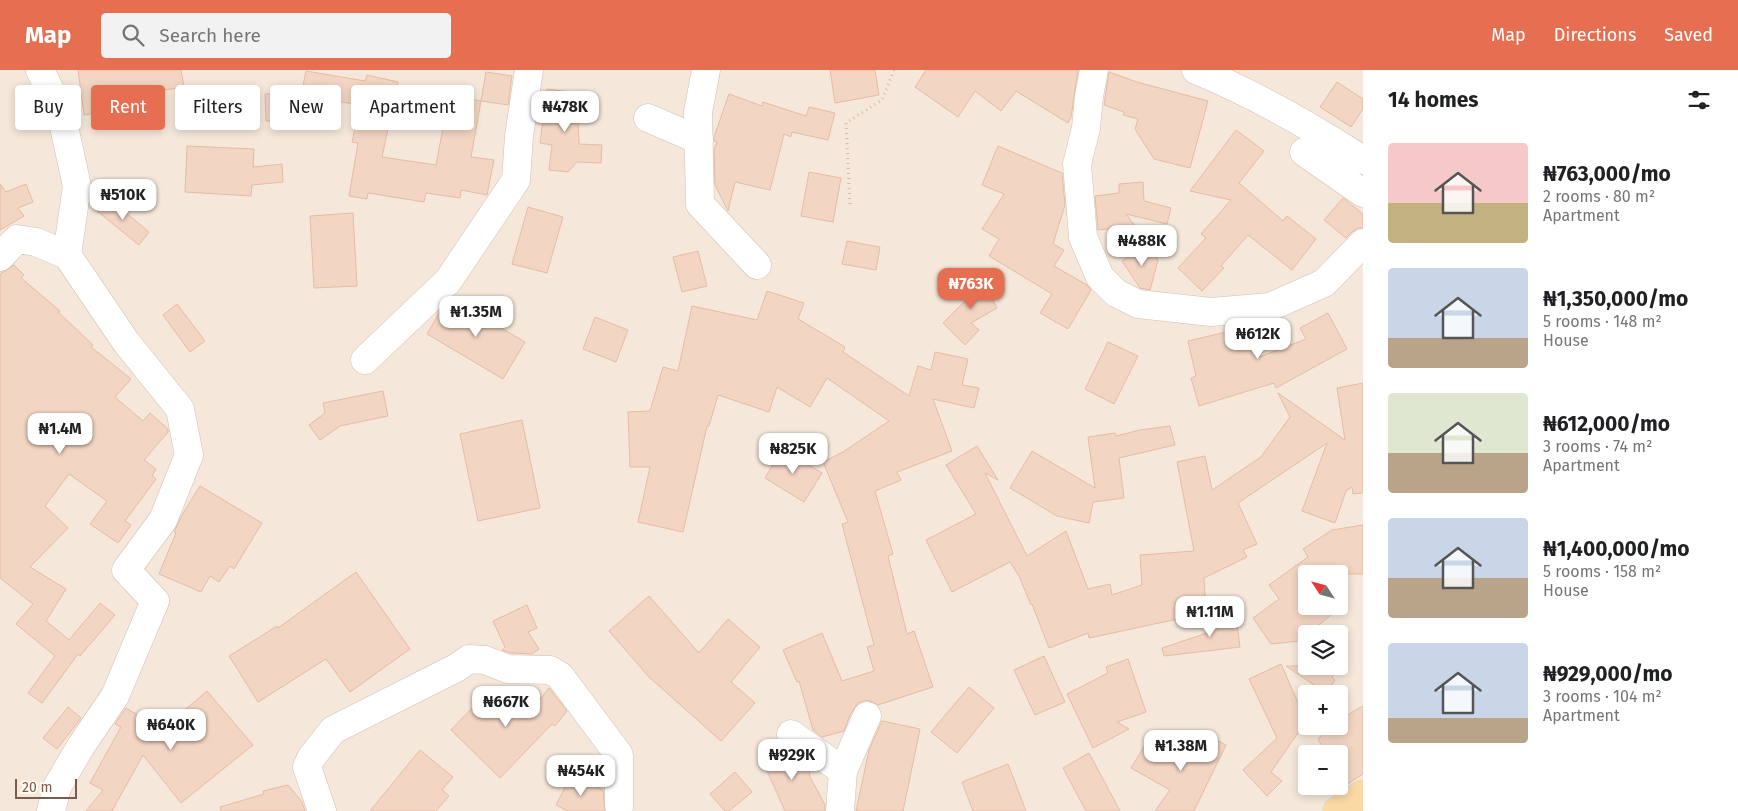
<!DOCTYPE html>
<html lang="en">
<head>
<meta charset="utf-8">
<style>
  :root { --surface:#fff; --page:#f2f2f2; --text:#202124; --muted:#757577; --accent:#e76f51 }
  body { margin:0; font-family:"Fira Sans",sans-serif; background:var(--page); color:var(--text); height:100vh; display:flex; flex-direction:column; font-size:19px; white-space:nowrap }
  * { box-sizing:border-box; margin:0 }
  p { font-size:16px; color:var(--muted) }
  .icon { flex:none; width:28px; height:28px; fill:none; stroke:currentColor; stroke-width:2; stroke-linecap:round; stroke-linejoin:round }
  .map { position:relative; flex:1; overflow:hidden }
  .details { display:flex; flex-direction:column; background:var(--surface); width:375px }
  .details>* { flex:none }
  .guide { position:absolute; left:15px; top:15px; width:475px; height:45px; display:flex; gap:10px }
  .needle { width:32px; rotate:306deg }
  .buttons { position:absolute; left:1298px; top:495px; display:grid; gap:10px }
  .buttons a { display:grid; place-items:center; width:50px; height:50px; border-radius:5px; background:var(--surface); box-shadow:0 2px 8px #0003; font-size:25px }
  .scale { position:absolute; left:15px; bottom:12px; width:62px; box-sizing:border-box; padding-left:5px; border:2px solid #7a5c4d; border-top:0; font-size:14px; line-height:18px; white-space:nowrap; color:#7a5c4d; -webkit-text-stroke:4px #fffaf3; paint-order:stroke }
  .price { position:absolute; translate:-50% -42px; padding:0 11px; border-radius:10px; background:#fff; color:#222; font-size:16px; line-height:32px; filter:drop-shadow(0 1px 2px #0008) }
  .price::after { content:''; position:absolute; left:50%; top:30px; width:15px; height:11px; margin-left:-8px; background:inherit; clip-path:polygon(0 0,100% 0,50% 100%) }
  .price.active { background:var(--accent); color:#fff }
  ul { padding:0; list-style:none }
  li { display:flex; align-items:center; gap:15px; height:125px; padding:0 25px }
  li span { display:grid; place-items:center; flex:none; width:140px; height:100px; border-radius:5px; color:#555 }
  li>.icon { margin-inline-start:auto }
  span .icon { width:60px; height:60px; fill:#fffc; stroke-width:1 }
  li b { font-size:21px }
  h2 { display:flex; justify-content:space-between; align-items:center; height:60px; padding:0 25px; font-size:21px }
  .tag { padding:0 18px; border-radius:5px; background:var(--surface); box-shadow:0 2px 8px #0003; font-size:18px; line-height:45px }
  .tag.active { background:var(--accent); color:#fff }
  header { display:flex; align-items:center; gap:30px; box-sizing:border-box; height:70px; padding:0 25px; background:var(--accent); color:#fff }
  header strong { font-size:24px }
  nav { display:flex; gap:28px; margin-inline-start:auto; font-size:18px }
  .search { width:350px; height:45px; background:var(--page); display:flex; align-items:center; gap:12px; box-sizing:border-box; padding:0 18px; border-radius:5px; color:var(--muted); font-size:19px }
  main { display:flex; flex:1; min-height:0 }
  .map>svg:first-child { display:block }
  .residential { fill:#f5e8da; fill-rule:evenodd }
  .building { fill:#f3d5c3; stroke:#e6bba3; fill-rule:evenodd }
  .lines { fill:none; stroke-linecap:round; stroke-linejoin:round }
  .minor-casing { stroke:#d1beb0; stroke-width:29 }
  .major-casing { stroke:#dad1cd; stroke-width:29 }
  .path { stroke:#d9b8a5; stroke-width:3; stroke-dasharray:1 4; stroke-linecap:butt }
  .minor { stroke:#fff; stroke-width:28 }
  .major { stroke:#fbd9a5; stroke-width:28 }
</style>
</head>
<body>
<header>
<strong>Map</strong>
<div class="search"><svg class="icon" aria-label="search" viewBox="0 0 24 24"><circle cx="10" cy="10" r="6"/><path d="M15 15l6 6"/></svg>Search here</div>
<nav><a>Map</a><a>Directions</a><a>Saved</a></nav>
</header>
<main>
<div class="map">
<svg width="1363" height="741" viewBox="0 0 1363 741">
  <rect width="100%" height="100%" fill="#fdf6ec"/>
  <path class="residential" d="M0 0H1363V741H0ZM1306 504H1339V536H1306ZM1306 564H1339V596H1306ZM1306 624H1339V656H1306ZM1306 684H1339V716H1306Z"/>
  <g class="building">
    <polygon points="78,0 181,0 184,17 114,28 116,41 84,45"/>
    <polygon points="830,0 875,0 879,25 835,33"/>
    <polygon points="926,0 1078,0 1071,47 1068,53 1016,21 1001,41 975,21 958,47 915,17"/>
    <path d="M306 1 365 11 367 5 398 12 397 17 481 31 471 87 494 90 487 125 461 120 460 128 426 123 424 132 368 123 367 129 349 126 358 73 352 72 360 35 301 25ZM390 49 443 58 436 95 382 87Z"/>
    <polygon points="486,2 512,6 508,35 481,31"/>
    <polygon points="1109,2 1137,12 1208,31 1190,98 1154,89 1135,59 1138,49 1123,45 1124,42 1104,35"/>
    <polygon points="1337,12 1363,29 1363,39 1351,57 1320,37"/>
    <polygon points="547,19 577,23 579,74 602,75 601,93 577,92 568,102 549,100 552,75 540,73"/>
    <polygon points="294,23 294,50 266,51 265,24"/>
    <polygon points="729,24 762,36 763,32 806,46 809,37 835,43 828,70 792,62 791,67 784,64 770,120 735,112 728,141 715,115 714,80 717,72 714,71 714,67"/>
    <polygon points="1236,60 1264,81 1239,113 1283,151 1287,146 1316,169 1292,200 1248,165 1221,196 1224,198 1202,221 1178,198 1206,168 1201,164 1231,130 1190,121"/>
    <polygon points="187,76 254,79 253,97 282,94 283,112 252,115 251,126 185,122"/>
    <polygon points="998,76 1062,103 1065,135 1053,174 1064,180 1054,196 1087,215 1091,220 1068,259 1040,243 1052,224 989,186 999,169 982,159 1004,124 982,115"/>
    <polygon points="809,102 841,108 833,152 801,146"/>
    <polygon points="1143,112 1144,131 1171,138 1167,154 1126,144 1135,156 1098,160 1095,126 1119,123 1119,114"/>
    <polygon points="0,114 6,122 26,114 33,132 18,138 24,146 0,160"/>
    <polygon points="108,128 149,162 139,175 97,141"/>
    <polygon points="1343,128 1363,144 1363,158 1358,158 1352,162 1346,168 1324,150"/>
    <polygon points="528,137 563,147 547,203 512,194"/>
    <polygon points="353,143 357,216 314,218 310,146"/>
    <polygon points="847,171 880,177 876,200 842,194"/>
    <polygon points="1147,174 1158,190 1150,220 1140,218 1122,191"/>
    <polygon points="698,181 707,216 682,222 673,187"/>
    <polygon points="14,195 24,205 21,208 60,241 58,242 93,275 91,277 131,309 115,327 143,351 150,343 168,359 168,362 144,390 156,399 152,406 156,409 125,451 131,455 118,473 90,454 107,431 69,404 45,436 68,458 30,497 66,519 46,551 69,570 100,533 115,545 80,586 78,584 42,633 28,623 55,586 16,554 33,534 0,508 0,204"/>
    <polygon points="978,204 997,238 971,253 979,260 965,275 943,253 968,228 961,214"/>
    <polygon points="767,221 804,233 798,249 845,277 843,282 909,326 918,296 931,300 935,282 968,289 962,315 979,318 974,338 933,329 952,381 897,402 901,410 875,421 893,484 888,486 907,564 914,561 933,617 878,635 873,632 866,630 858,633 850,645 844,661 822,667 813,660 799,611 797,612 783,580 822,563 842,611 874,601 867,577 874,575 842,454 848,452 823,392 843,382 889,351 827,308 810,337 777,317 769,342 718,325 709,356 707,356 683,462 638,452 650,397 630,397 628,342 650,341 663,297 678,301 692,236 757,250"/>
    <polygon points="452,229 525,272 503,309 427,264 442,238"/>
    <polygon points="177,234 205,271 190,282 163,245"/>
    <polygon points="1328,243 1347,279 1276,318 1274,313 1199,336 1191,308 1196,306 1188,271 1253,256 1260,287 1306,269 1300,258"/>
    <polygon points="595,247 628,260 616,292 583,279"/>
    <polygon points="1108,272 1138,286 1114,334 1085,319"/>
    <polygon points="1363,313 1363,423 1353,424 1352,417 1346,421 1335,453 1302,441 1327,373 1238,433 1257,474 1243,480 1247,487 1204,508 1206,543 1089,568 1088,563 1049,578 1032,534 1031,535 1019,506 1010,492 952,522 926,470 976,444 946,395 977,376 998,410 985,403 1027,486 1066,461 1088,519 1110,514 1112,525 1142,515 1140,485 1194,481 1177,392 1205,386 1212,420 1261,387 1290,347 1278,323 1345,370 1337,318"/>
    <polygon points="383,321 388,346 340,356 320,370 309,355 325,343 323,333"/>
    <polygon points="522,350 540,438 478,451 460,364"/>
    <polygon points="1170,356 1175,375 1119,388 1124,428 1093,432 1089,453 1057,446 1010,418 1032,381 1095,418 1088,367 1115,363 1116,366 1140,360"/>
    <polygon points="782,379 822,403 804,432 765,408"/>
    <polygon points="200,416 262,453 234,499 230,496 219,512 210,506 201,522 159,504 176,463 174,462 182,445"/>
    <polygon points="1363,455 1363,504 1306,504 1306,536 1324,536 1331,545 1308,564 1306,564 1300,571 1271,574 1253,548 1279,529 1269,515 1308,487 1303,479 1332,460"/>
    <polygon points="356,502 410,579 350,622 326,589 258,632 229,586 277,556 278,558"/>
    <polygon points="649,526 699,583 728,549 760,577 731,612 755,633 721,671 649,607 609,561"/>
    <polygon points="527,535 537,558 528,562 539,579 532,584 511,583 502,580 505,577 493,551"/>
    <polygon points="1236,546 1240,577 1164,586 1162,578 1210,562 1207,549"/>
    <polygon points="1044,586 1065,632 1035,645 1014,600"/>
    <polygon points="1128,589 1146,642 1117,652 1129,659 1093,678 1067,624 1108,603 1106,597"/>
    <polygon points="1281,594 1306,651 1271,702 1282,711 1267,726 1243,700 1277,668 1249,609"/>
    <polygon points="1286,596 1343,596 1332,607 1335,610 1326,623"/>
    <polygon points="493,616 526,647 549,618 567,641 555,656 552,654 500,708 451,660"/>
    <polygon points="969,617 994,638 957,683 931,662"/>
    <polygon points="207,621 253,675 181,733 143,685 112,741 86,741 103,720 90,713 121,657 115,654 126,638 158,657 179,640 181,643"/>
    <polygon points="1363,636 1363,704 1346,715 1339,703 1339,684 1327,684 1318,669 1332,656 1339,656 1339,650"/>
    <polygon points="68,637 81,648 57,679 43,668"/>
    <polygon points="882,651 920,659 903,741 856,741 869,680"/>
    <polygon points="1200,662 1226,675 1194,741 1155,741 1170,720 1131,698 1148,670 1185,692"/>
    <polygon points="781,675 805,693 810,704 809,705 825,735 825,741 785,741 760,685"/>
    <polygon points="420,680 453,707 442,720 449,726 436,741 370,741"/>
    <polygon points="1089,683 1102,707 1120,741 1086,741 1063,698"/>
    <polygon points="1008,694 1026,741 973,741 962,712"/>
    <polygon points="735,702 752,722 729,741 725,741 710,724"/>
    <polygon points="572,704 603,720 605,741 568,741 556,735"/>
    <polygon points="288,715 302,732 305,741 221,741 220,737 264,724 263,721"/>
  </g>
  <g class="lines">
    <defs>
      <g id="minor">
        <polyline points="40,0 61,43 77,116 67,185"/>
        <polyline points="706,0 698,42 700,134 757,195"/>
        <polyline points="1094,0 1089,26 1086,58 1077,94 1083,167 1100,207 1116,223 1138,234 1211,242 1270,237 1324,213 1363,173"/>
        <path d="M1196 0C1255 24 1310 56 1363 90"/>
        <polyline points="648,48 699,70"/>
        <polyline points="1304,82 1363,123"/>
        <polyline points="0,187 17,169 36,172 67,185 126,272 180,339 189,385 163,450 126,500 155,531 115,626 81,676 57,717 51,741"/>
        <polyline points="365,290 448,211 516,110 519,66 529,0"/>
        <polyline points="791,664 843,701 840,741"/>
        <polyline points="843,701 867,646"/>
        <polyline points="322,741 307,697 311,688 333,660 456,598 469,589 485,590 508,599 550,600 560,606 619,685 619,736"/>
      </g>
      <polyline id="major" points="1337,741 1363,724"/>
    </defs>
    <use href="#minor" class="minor-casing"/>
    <use href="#major" class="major-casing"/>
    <polyline class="path" points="850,134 846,53 882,30 894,0"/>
    <use href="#minor" class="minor"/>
    <use href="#major" class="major"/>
  </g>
</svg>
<div class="buttons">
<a><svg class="needle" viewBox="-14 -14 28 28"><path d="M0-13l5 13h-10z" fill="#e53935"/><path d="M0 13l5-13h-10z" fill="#757577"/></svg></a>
<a><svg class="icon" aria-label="layers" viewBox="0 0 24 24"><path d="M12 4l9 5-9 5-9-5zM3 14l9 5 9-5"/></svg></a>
<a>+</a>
<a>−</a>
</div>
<div class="scale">20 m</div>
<b class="price" style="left:565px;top:63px">₦478K</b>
<b class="price" style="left:123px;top:151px">₦510K</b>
<b class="price" style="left:1142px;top:197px">₦488K</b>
<b class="price active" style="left:971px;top:240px">₦763K</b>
<b class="price" style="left:476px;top:268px">₦1.35M</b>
<b class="price" style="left:1258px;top:290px">₦612K</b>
<b class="price" style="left:60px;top:385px">₦1.4M</b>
<b class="price" style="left:793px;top:405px">₦825K</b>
<b class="price" style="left:1210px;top:568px">₦1.11M</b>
<b class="price" style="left:506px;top:658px">₦667K</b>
<b class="price" style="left:171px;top:681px">₦640K</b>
<b class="price" style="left:1181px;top:702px">₦1.38M</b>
<b class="price" style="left:792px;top:711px">₦929K</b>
<b class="price" style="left:581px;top:727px">₦454K</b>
<div class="guide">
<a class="tag">Buy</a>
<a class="tag active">Rent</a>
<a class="tag">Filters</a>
<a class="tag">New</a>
<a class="tag">Apartment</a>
</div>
</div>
<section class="details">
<h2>14 homes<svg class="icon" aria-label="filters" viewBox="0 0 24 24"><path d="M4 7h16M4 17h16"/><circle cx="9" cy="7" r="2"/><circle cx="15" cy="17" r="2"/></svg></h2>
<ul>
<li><span style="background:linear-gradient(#f6c9c9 60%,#c2b280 0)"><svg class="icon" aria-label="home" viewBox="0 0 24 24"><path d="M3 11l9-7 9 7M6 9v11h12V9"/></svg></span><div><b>₦763,000/mo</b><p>2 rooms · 80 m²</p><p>Apartment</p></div></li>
<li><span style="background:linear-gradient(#c9d6e8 70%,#b9a48a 0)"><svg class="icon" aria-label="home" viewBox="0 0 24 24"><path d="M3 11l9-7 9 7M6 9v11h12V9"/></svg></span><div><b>₦1,350,000/mo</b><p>5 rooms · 148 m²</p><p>House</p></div></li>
<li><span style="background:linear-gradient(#dfe7d0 60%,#b9a48a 0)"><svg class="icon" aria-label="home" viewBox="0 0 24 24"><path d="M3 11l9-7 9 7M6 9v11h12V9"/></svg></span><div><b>₦612,000/mo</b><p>3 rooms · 74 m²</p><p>Apartment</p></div></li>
<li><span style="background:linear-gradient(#c9d6e8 60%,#b9a48a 0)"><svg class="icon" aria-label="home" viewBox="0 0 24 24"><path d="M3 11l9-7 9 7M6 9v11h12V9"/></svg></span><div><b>₦1,400,000/mo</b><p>5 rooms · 158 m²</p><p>House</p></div></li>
<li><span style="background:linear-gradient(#c9d6e8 75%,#b9a48a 0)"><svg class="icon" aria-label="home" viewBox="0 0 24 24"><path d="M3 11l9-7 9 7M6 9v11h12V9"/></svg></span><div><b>₦929,000/mo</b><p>3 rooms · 104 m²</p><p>Apartment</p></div></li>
</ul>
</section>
</main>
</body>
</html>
